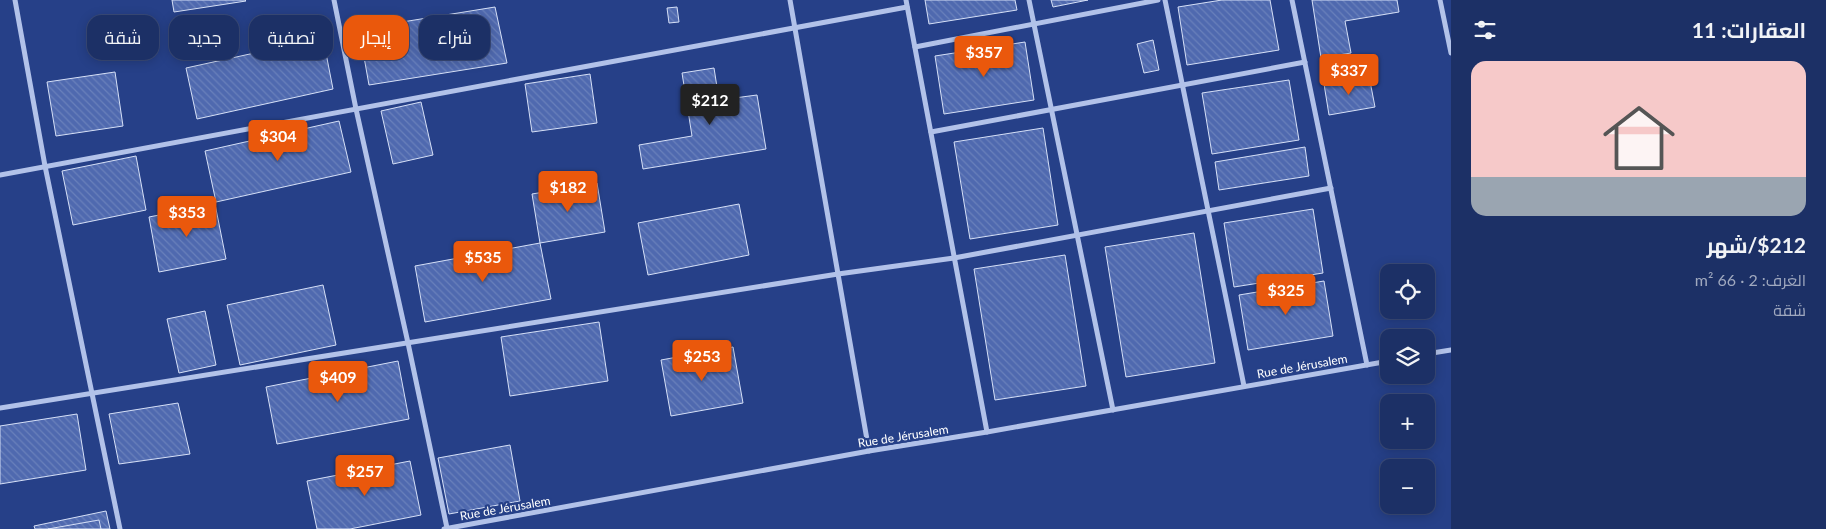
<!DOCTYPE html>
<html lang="ar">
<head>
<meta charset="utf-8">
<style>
  :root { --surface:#1c3066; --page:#293c6f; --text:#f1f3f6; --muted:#a0a9bf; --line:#3a4b7a; --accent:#ea580c }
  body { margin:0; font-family:Lato,Cairo,sans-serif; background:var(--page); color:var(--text); direction:rtl; height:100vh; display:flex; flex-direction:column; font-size:19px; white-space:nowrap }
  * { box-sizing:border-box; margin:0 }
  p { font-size:16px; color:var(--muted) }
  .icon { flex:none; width:28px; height:28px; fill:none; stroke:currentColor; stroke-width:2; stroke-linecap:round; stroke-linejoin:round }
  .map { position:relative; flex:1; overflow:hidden; direction:ltr }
  .sheet { display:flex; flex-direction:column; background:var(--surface); width:375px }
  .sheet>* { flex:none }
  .hud { position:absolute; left:15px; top:15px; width:475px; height:45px; direction:rtl; display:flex; gap:10px }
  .controls { position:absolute; left:1380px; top:264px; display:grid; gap:10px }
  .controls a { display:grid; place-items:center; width:55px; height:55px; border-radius:10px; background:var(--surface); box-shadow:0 2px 12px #0003,0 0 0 1px var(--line); font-size:25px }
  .price { position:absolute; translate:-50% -42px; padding:0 11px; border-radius:5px; background:var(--accent); color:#fff; font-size:16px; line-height:32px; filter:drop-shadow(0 1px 2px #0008) }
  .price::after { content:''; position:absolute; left:50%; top:30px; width:15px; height:11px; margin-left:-8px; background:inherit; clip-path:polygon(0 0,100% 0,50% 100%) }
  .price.on { background:#222; color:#fff }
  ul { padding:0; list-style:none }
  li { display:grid; align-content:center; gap:10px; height:265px; padding:0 20px }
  li span { display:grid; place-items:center; height:155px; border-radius:15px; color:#555 }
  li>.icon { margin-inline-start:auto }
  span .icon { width:90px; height:90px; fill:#fffc; stroke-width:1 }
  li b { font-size:21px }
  h2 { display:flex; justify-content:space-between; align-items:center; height:60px; padding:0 20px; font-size:21px }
  .tag { padding:0 18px; border-radius:15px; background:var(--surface); box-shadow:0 2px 12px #0003,0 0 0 1px var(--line); font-size:18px; line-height:45px }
  .tag.on { background:var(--accent); color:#fff }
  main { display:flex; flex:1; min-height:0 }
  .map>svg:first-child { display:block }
  .building { fill:url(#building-back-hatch); stroke:#d6e0f7 }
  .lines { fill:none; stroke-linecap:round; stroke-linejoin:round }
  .street { stroke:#b2c2e9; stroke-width:5 }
  .labels { text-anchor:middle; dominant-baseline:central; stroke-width:4.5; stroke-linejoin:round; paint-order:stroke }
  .street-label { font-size:12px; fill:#fff; stroke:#264088 }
</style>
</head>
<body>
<main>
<section class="sheet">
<h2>العقارات: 11<svg class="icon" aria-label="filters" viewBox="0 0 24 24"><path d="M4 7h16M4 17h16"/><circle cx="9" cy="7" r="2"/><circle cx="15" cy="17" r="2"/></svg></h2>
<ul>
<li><span style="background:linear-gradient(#f6c9c9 75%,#9aa5b1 0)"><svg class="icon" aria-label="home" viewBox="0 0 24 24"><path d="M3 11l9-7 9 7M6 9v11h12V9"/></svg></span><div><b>$212/شهر</b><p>الغرف: 2 · 66 m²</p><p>شقة</p></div></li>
</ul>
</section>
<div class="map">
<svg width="1451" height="529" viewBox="0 0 1451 529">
  <defs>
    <pattern id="building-back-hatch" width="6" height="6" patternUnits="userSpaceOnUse" patternTransform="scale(1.25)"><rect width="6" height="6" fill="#4f69af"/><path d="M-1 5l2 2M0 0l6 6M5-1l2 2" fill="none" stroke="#6980bb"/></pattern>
  </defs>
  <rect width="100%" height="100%" fill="#264088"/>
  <g class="building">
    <polygon points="172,0 245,0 246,1 174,12"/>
    <polygon points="925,0 1015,0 1017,10 929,24"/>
    <polygon points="1051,0 1088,0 1053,7"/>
    <polygon points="1222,0 1270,0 1279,50 1187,65 1178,7"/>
    <polygon points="1312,0 1397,0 1399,12 1345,21 1351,53 1321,58"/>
    <polygon points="495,7 507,63 369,85 359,29"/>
    <polygon points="677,7 679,22 669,23 667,8"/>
    <polygon points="323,38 333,89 197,119 186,68"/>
    <polygon points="1153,40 1159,70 1144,73 1137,44"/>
    <polygon points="1025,42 1034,100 944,114 935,56"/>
    <polygon points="714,68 719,100 757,95 766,149 643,169 639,145 692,136 682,73"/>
    <polygon points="115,72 123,126 56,136 47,82"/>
    <polygon points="590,74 597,123 532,132 525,84"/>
    <polygon points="1369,76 1375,107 1329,115 1324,84"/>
    <polygon points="1289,80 1299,140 1212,154 1202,93"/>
    <polygon points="421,102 433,155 393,164 381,111"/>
    <polygon points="339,121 351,172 216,202 205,151"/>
    <polygon points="1043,128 1058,225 970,239 954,142"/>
    <polygon points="1305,147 1309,176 1219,190 1215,162"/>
    <polygon points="136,156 146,210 73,225 62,171"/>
    <polygon points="597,183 605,232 540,243 532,194"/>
    <polygon points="215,204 226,259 159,272 149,217"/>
    <polygon points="739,204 749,255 648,275 638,223"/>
    <polygon points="1313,209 1323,273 1234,287 1224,223"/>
    <polygon points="1194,233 1215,363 1126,377 1105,247"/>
    <polygon points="540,243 551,299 425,322 415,266"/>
    <polygon points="1065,255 1086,386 995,400 974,269"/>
    <polygon points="1324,281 1333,336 1248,350 1239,295"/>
    <polygon points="323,285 336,345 240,365 227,305"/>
    <polygon points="205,311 216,365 179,373 167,319"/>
    <polygon points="599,322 608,381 510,396 501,337"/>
    <polygon points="733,347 743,403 671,416 661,360"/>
    <polygon points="398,361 409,419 277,444 266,387"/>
    <polygon points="178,403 190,454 119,464 109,414"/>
    <polygon points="77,414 86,470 0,484 0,426"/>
    <polygon points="510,445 520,501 449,514 438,458"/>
    <polygon points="410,461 421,515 350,529 317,529 307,481"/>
    <polygon points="106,511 110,529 35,529 34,526"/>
    <polygon points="99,520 101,529 48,529"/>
  </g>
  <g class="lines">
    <g class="street">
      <polyline points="15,0 45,166 120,529"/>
      <polyline points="334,0 356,109 408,343 447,528"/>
      <polyline points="790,0 869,451"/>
      <polyline points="906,0 987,432"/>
      <polyline points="1029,0 1113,410"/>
      <polyline points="1165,0 1244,386"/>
      <polyline points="1292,0 1367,365"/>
      <polyline points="1440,0 1451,53"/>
      <polyline points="915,47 1158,0"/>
      <polyline points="931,132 1305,62"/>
      <polyline points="0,175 907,7"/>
      <polyline points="1426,354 1451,350"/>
      <polyline points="0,408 838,274 954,258 1331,188"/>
      <polyline points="444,529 869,451 987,432 1389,361"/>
    </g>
  </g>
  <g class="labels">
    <g class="street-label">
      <text transform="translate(1302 366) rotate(-10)">Rue de Jérusalem</text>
      <text transform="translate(903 436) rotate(-9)">Rue de Jérusalem</text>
      <text transform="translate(505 508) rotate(-10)">Rue de Jérusalem</text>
    </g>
  </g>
</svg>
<div class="controls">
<a><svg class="icon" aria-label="locate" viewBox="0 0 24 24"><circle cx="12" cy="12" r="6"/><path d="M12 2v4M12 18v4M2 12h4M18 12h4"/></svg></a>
<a><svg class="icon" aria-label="layers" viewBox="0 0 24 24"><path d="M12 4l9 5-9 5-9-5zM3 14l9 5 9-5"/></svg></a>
<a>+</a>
<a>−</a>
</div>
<b class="price" style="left:984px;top:78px">$357</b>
<b class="price" style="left:1349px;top:96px">$337</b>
<b class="price on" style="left:710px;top:126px">$212</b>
<b class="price" style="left:278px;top:162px">$304</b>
<b class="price" style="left:568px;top:213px">$182</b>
<b class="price" style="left:187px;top:238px">$353</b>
<b class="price" style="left:483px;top:283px">$535</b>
<b class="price" style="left:1286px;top:316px">$325</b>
<b class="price" style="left:702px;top:382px">$253</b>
<b class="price" style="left:338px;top:403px">$409</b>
<b class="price" style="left:365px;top:497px">$257</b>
<div class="hud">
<a class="tag">شراء</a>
<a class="tag on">إيجار</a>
<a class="tag">تصفية</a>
<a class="tag">جديد</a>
<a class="tag">شقة</a>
</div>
</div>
</main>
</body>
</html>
